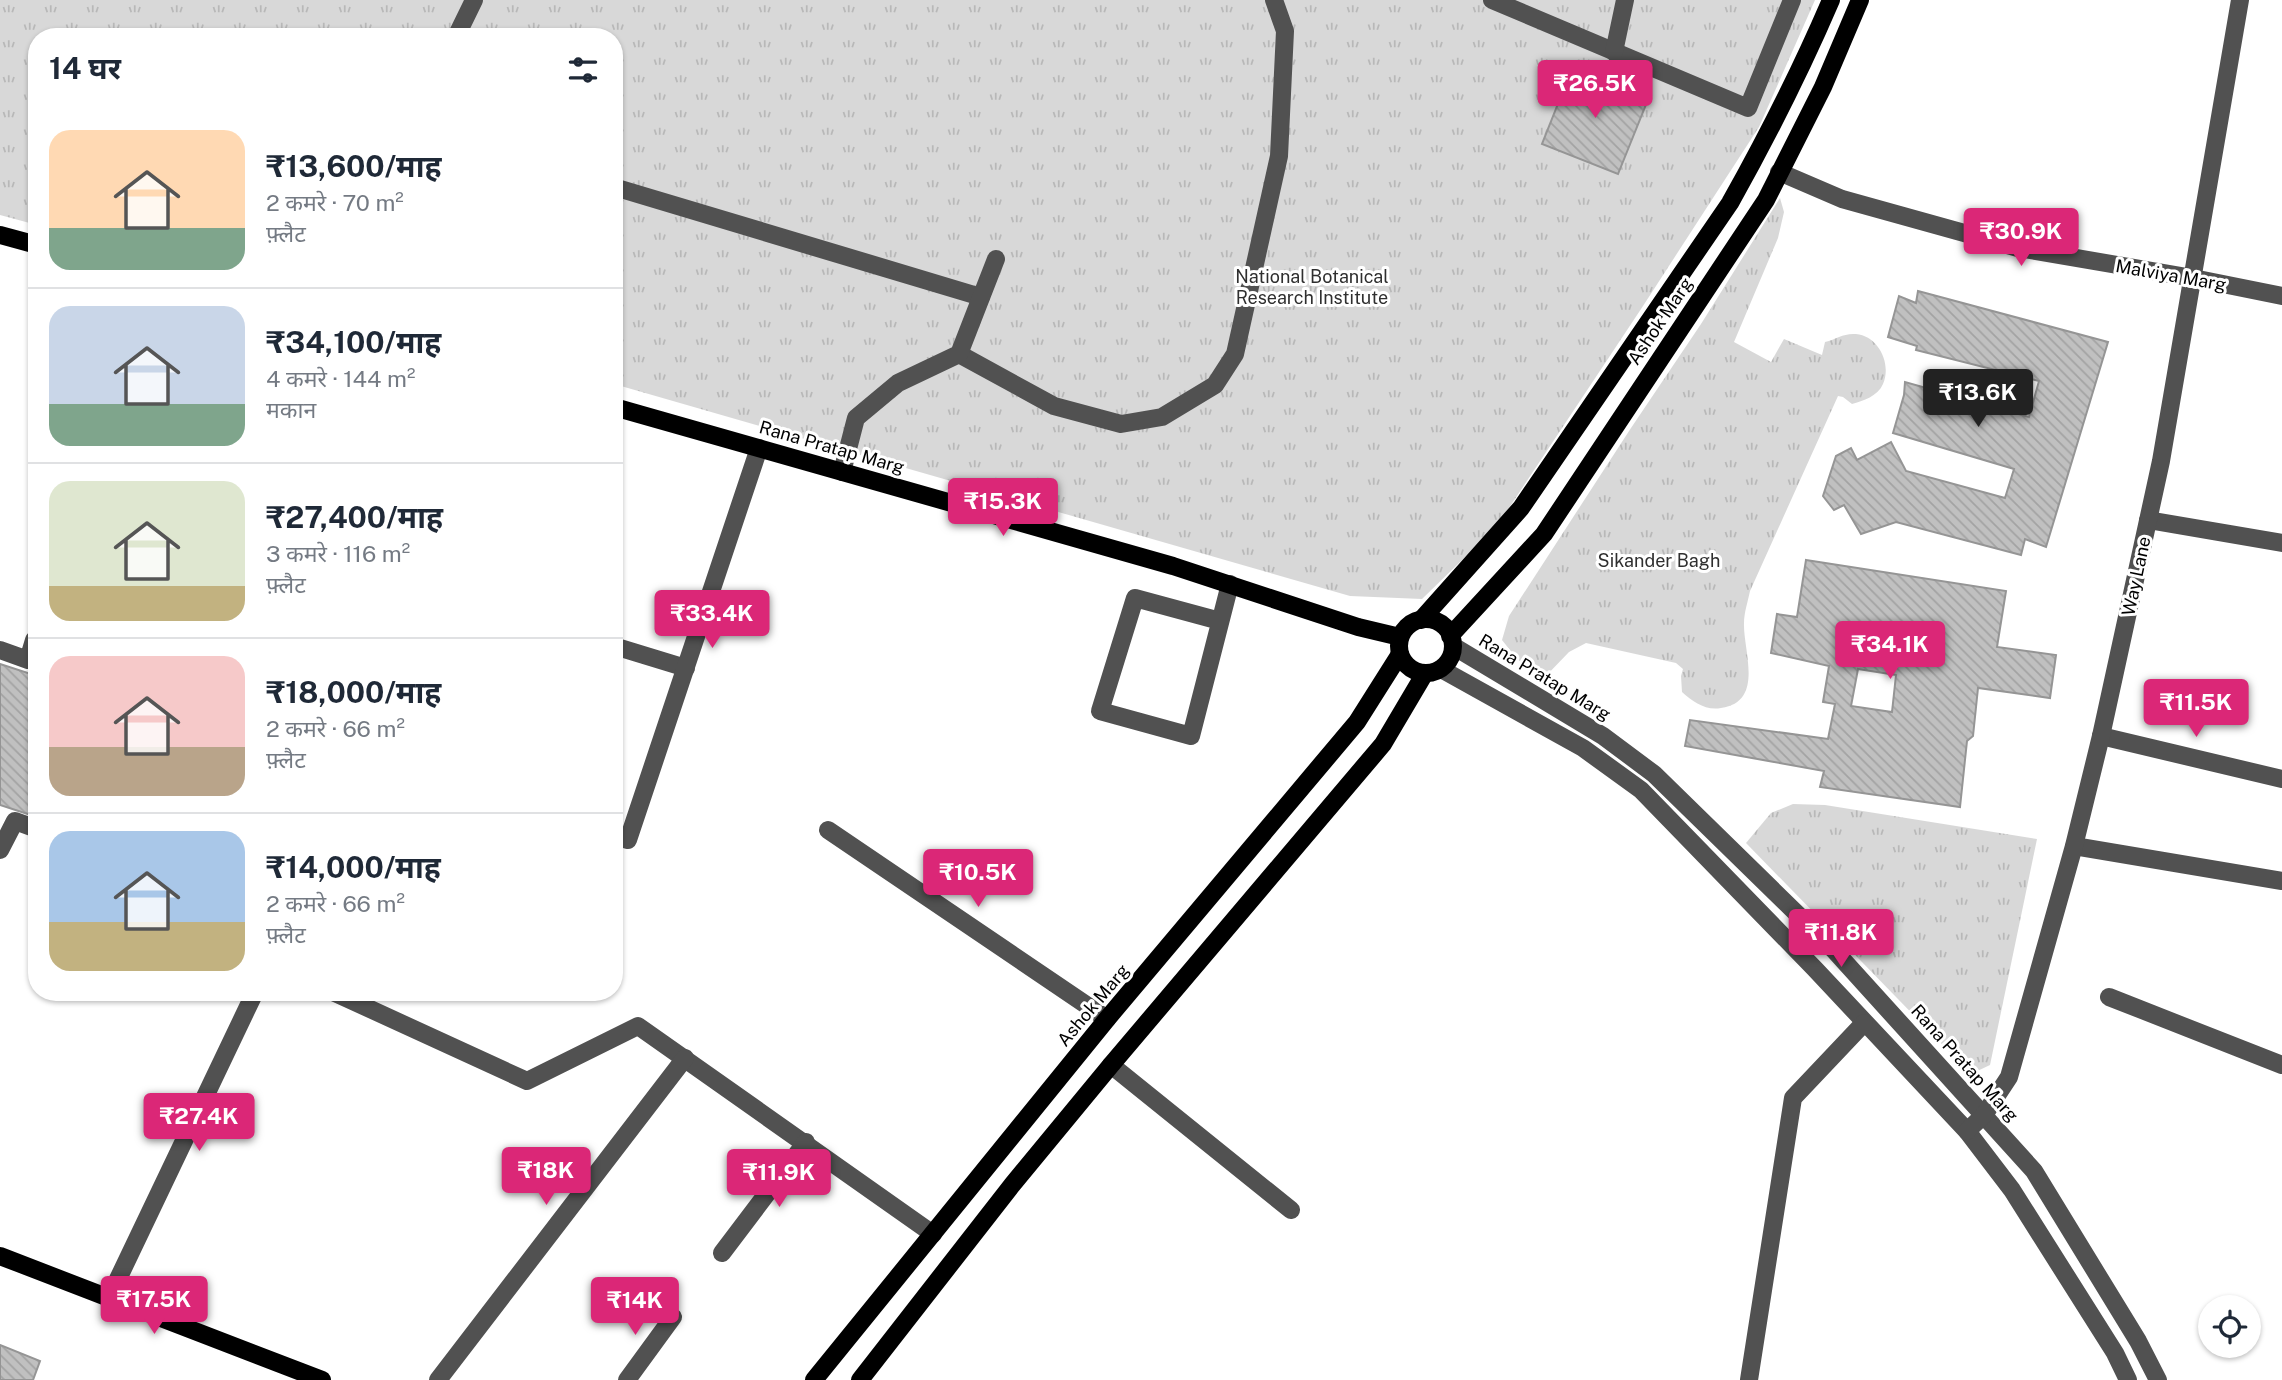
<!DOCTYPE html>
<html lang="hi">
<head>
<meta charset="utf-8">
<style>
  :root { --surface:#fff; --page:#f6f6f7; --text:#1f2937; --muted:#747a83; --line:#e0e1e3; --accent:#db2777 }
  body { margin:0; font-family:"Public Sans","Noto Sans Devanagari",sans-serif; background:var(--page); color:var(--text); height:100vh; display:flex; flex-direction:column; font-size:26px; white-space:nowrap }
  * { box-sizing:border-box; margin:0 }
  p { font-size:23px; color:var(--muted) }
  .icon { flex:none; width:38px; height:38px; fill:none; stroke:currentColor; stroke-width:2; stroke-linecap:round; stroke-linejoin:round }
  .map { position:relative; flex:1; overflow:hidden }
  .side { position:absolute; left:28px; top:28px; width:595px; height:973px; display:flex; flex-direction:column; background:var(--surface); border-radius:28px; box-shadow:0 2px 5px #0004 }
  .side>* { flex:none }
  .controls { position:absolute; left:2198px; top:1295px; display:grid; gap:14px }
  .controls a { display:grid; place-items:center; width:63px; height:63px; border-radius:50%; background:var(--surface); box-shadow:0 2px 5px #0004; font-size:35px }
  .price { position:absolute; translate:-50% -60px; padding:0 16px; border-radius:7px; background:var(--accent); color:#fff; font-size:23px; line-height:46px; filter:drop-shadow(0 2px 4px #0008) }
  .price::after { content:''; position:absolute; left:50%; top:42px; width:21px; height:16px; margin-left:-10px; background:inherit; clip-path:polygon(0 0,100% 0,50% 100%) }
  .price.on { background:#222; color:#fff }
  ul { padding:0; list-style:none }
  li { display:flex; align-items:center; gap:21px; height:175px; padding:0 21px }
  li+li { border-top:2px solid var(--line) }
  li span { display:grid; place-items:center; flex:none; width:196px; height:140px; border-radius:21px; color:#555 }
  li>.icon { margin-inline-start:auto }
  span .icon { width:84px; height:84px; fill:#fffc; stroke-width:1 }
  li b { font-size:30px }
  h2 { display:flex; justify-content:space-between; align-items:center; height:84px; padding:0 21px; font-size:30px }
  .map>svg:first-child { display:block }
  .park { fill:url(#park-tufts) }
  .building { fill:url(#building-back-hatch); stroke:#959595; stroke-width:2; fill-rule:evenodd }
  .lines { fill:none; stroke-linecap:round; stroke-linejoin:round }
  .minor { stroke:#515151; stroke-width:18 }
  .major { stroke:#000; stroke-width:18 }
  .labels { text-anchor:middle; dominant-baseline:central; stroke-width:6; stroke-linejoin:round; paint-order:stroke }
  .street-label { font-size:18px; fill:#000; stroke:#fff }
  .park-label { font-size:18px; fill:#2f2f2f; stroke:#fff }
</style>
</head>
<body>
<div class="map">
<svg width="2282" height="1380" viewBox="0 0 2282 1380">
  <defs>
    <pattern id="park-tufts" width="24" height="20" patternUnits="userSpaceOnUse" patternTransform="scale(1.75)"><rect width="24" height="20" fill="#d8d8d8"/><path d="M3 7l-1-3M5 7V3M7 7l1-3M15 17l-1-3M17 17v-4M19 17l1-3" fill="none" stroke="#b8b8b8"/></pattern>
    <pattern id="building-back-hatch" width="6" height="6" patternUnits="userSpaceOnUse" patternTransform="scale(1.75)"><rect width="6" height="6" fill="#c0c0c0"/><path d="M-1 5l2 2M0 0l6 6M5-1l2 2" fill="none" stroke="#a3a3a3"/></pattern>
  </defs>
  <rect width="100%" height="100%" fill="#fff"/>
  <g class="park">
    <polygon points="0,0 1815,0 1759,127 1643,306 1497,526 1422,599 1350,596 614,384 614,37 37,37 37,225 0,215"/>
    <path d="M1780 198 1784 212 1778 238 1734 342 1771 362 1784 339 1822 355 1825 342C1837 339 1843 333 1856 334 1878 336 1892 363 1883 384 1878 396 1863 401 1852 404L1843 397 1838 396 1750 591C1748 601 1744 613 1744 623 1743 650 1765 702 1721 708 1706 711 1693 702 1682 692L1681 676 1683 669 1676 663 1586 643 1569 652 1543 679 1517 659 1502 640 1509 616 1631 428 1701 324Z"/>
    <polygon points="1793,804 1825,805 2037,839 1990,1065 1971,1074 1746,843 1771,813"/>
  </g>
  <g class="building">
    <polygon points="1573,66 1649,97 1618,174 1542,144"/>
    <polygon points="1918,291 2108,342 2046,547 2025,539 2021,555 1896,522 1861,534 1844,505 1834,510 1823,496 1836,456 1851,448 1857,460 1891,442 1906,471 2005,498 2014,469 1893,433 1904,395 1905,382 2029,417 2039,381 1916,350 1917,346 1888,337 1899,296 1916,303"/>
    <path d="M1806 560 2006 591 1997 647 2056 655 2050 698 1978 688 1973 736 1967 741 1960 807 1820 787 1824 771 1685 746 1690 720 1828 739 1835 704 1823 702 1829 666 1771 653 1777 614 1797 617ZM1858 669 1896 675 1892 712 1851 706Z"/>
    <polygon points="0,664 37,676 37,817 0,805"/>
    <polygon points="0,1345 40,1361 33,1380 0,1380"/>
  </g>
  <g class="lines">
    <g class="minor">
      <polyline points="1492,0 1748,108 1792,0"/>
      <polyline points="456,37 474,0"/>
      <polyline points="1614,52 1625,0"/>
      <polyline points="1779,172 1842,199 2018,248 2193,278 2282,296"/>
      <polyline points="614,187 981,297"/>
      <polyline points="959,354 1054,406 1121,424 1162,417 1215,385 1235,354 1279,156 1285,31 1274,0"/>
      <polyline points="842,472 856,418 898,383 959,354 996,259"/>
      <polyline points="2148,520 2282,543"/>
      <polyline points="1220,621 1135,598 1100,711 1191,736 1230,584"/>
      <polyline points="614,646 686,668"/>
      <polyline points="1453,646 1603,736 1654,774 1833,949 2034,1171 2138,1341 2158,1380"/>
      <polyline points="0,650 28,660 34,640 37,639"/>
      <polyline points="1441,669 1583,748 1641,790 1815,969 1967,1131 2012,1190 2115,1353 2128,1380"/>
      <polyline points="2101,736 2282,779"/>
      <polyline points="828,830 1107,1019"/>
      <polyline points="614,836 628,840 759,448"/>
      <polyline points="2074,846 2282,881"/>
      <polyline points="0,850 15,821 37,829"/>
      <polyline points="333,992 527,1081 638,1026 933,1234"/>
      <polyline points="2109,997 2282,1065"/>
      <polyline points="1111,1065 1291,1210"/>
      <polyline points="1967,1131 1984,1115 2009,1077 2074,846 2101,736 2161,461 2240,0"/>
      <polyline points="722,1253 806,1142"/>
      <polyline points="109,1298 255,992"/>
      <polyline points="438,1380 685,1058"/>
      <polyline points="627,1380 673,1317"/>
      <polyline points="1749,1380 1793,1098 1864,1023"/>
    </g>
    <g class="major">
      <polyline points="0,235 37,245"/>
      <polyline points="614,407 1173,566 1358,627 1400,637"/>
      <circle cx="1426" cy="646" r="27"/>
      <path d="M1421 620 1521 508 1730 203C1767 137 1801 70 1831 0"/>
      <polyline points="1450,636 1544,534 1766,200 1823,87 1860,0"/>
      <polyline points="0,1256 322,1380"/>
      <polyline points="814,1380 1107,1019 1357,722 1400,654"/>
      <polyline points="860,1380 1012,1185 1111,1065 1383,744 1425,673"/>
    </g>
  </g>
  <g class="labels">
    <g class="street-label">
      <text transform="translate(2171 275) rotate(10)">Malviya Marg</text>
      <text transform="translate(1660 321) rotate(-56)">Ashok Marg</text>
      <text transform="translate(832 447) rotate(16)">Rana Pratap Marg</text>
      <text transform="translate(2136 576) rotate(-78)">Way Lane</text>
      <text transform="translate(1545 677) rotate(31)">Rana Pratap Marg</text>
      <text transform="translate(1093 1005) rotate(-50)">Ashok Marg</text>
      <text transform="translate(1965 1063) rotate(48)">Rana Pratap Marg</text>
    </g>
    <g class="park-label">
      <text x="1312" y="276">National Botanical<tspan x="1312" dy="21">Research Institute</tspan></text>
      <text x="1659" y="560">Sikander Bagh</text>
    </g>
  </g>
</svg>
<div class="controls">
<a><svg class="icon" aria-label="locate" viewBox="0 0 24 24"><circle cx="12" cy="12" r="6"/><path d="M12 2v4M12 18v4M2 12h4M18 12h4"/></svg></a>
</div>
<b class="price" style="left:1595px;top:120px">₹26.5K</b>
<b class="price" style="left:2021px;top:268px">₹30.9K</b>
<b class="price on" style="left:1978px;top:429px">₹13.6K</b>
<b class="price" style="left:1003px;top:538px">₹15.3K</b>
<b class="price" style="left:712px;top:650px">₹33.4K</b>
<b class="price" style="left:1890px;top:681px">₹34.1K</b>
<b class="price" style="left:2196px;top:739px">₹11.5K</b>
<b class="price" style="left:978px;top:909px">₹10.5K</b>
<b class="price" style="left:1841px;top:969px">₹11.8K</b>
<b class="price" style="left:199px;top:1153px">₹27.4K</b>
<b class="price" style="left:546px;top:1207px">₹18K</b>
<b class="price" style="left:779px;top:1209px">₹11.9K</b>
<b class="price" style="left:154px;top:1336px">₹17.5K</b>
<b class="price" style="left:635px;top:1337px">₹14K</b>
<section class="side">
<h2>14 घर<svg class="icon" aria-label="filters" viewBox="0 0 24 24"><path d="M4 7h16M4 17h16"/><circle cx="9" cy="7" r="2"/><circle cx="15" cy="17" r="2"/></svg></h2>
<ul>
<li><span style="background:linear-gradient(#ffd9b3 70%,#7fa58c 0)"><svg class="icon" aria-label="home" viewBox="0 0 24 24"><path d="M3 11l9-7 9 7M6 9v11h12V9"/></svg></span><div><b>₹13,600/माह</b><p>2 कमरे · 70 m²</p><p>फ़्लैट</p></div></li>
<li><span style="background:linear-gradient(#c9d6e8 70%,#7fa58c 0)"><svg class="icon" aria-label="home" viewBox="0 0 24 24"><path d="M3 11l9-7 9 7M6 9v11h12V9"/></svg></span><div><b>₹34,100/माह</b><p>4 कमरे · 144 m²</p><p>मकान</p></div></li>
<li><span style="background:linear-gradient(#dfe7d0 75%,#c2b280 0)"><svg class="icon" aria-label="home" viewBox="0 0 24 24"><path d="M3 11l9-7 9 7M6 9v11h12V9"/></svg></span><div><b>₹27,400/माह</b><p>3 कमरे · 116 m²</p><p>फ़्लैट</p></div></li>
<li><span style="background:linear-gradient(#f6c9c9 65%,#b9a48a 0)"><svg class="icon" aria-label="home" viewBox="0 0 24 24"><path d="M3 11l9-7 9 7M6 9v11h12V9"/></svg></span><div><b>₹18,000/माह</b><p>2 कमरे · 66 m²</p><p>फ़्लैट</p></div></li>
<li><span style="background:linear-gradient(#a9c7e8 65%,#c2b280 0)"><svg class="icon" aria-label="home" viewBox="0 0 24 24"><path d="M3 11l9-7 9 7M6 9v11h12V9"/></svg></span><div><b>₹14,000/माह</b><p>2 कमरे · 66 m²</p><p>फ़्लैट</p></div></li>
</ul>
</section>
</div>
</body>
</html>
